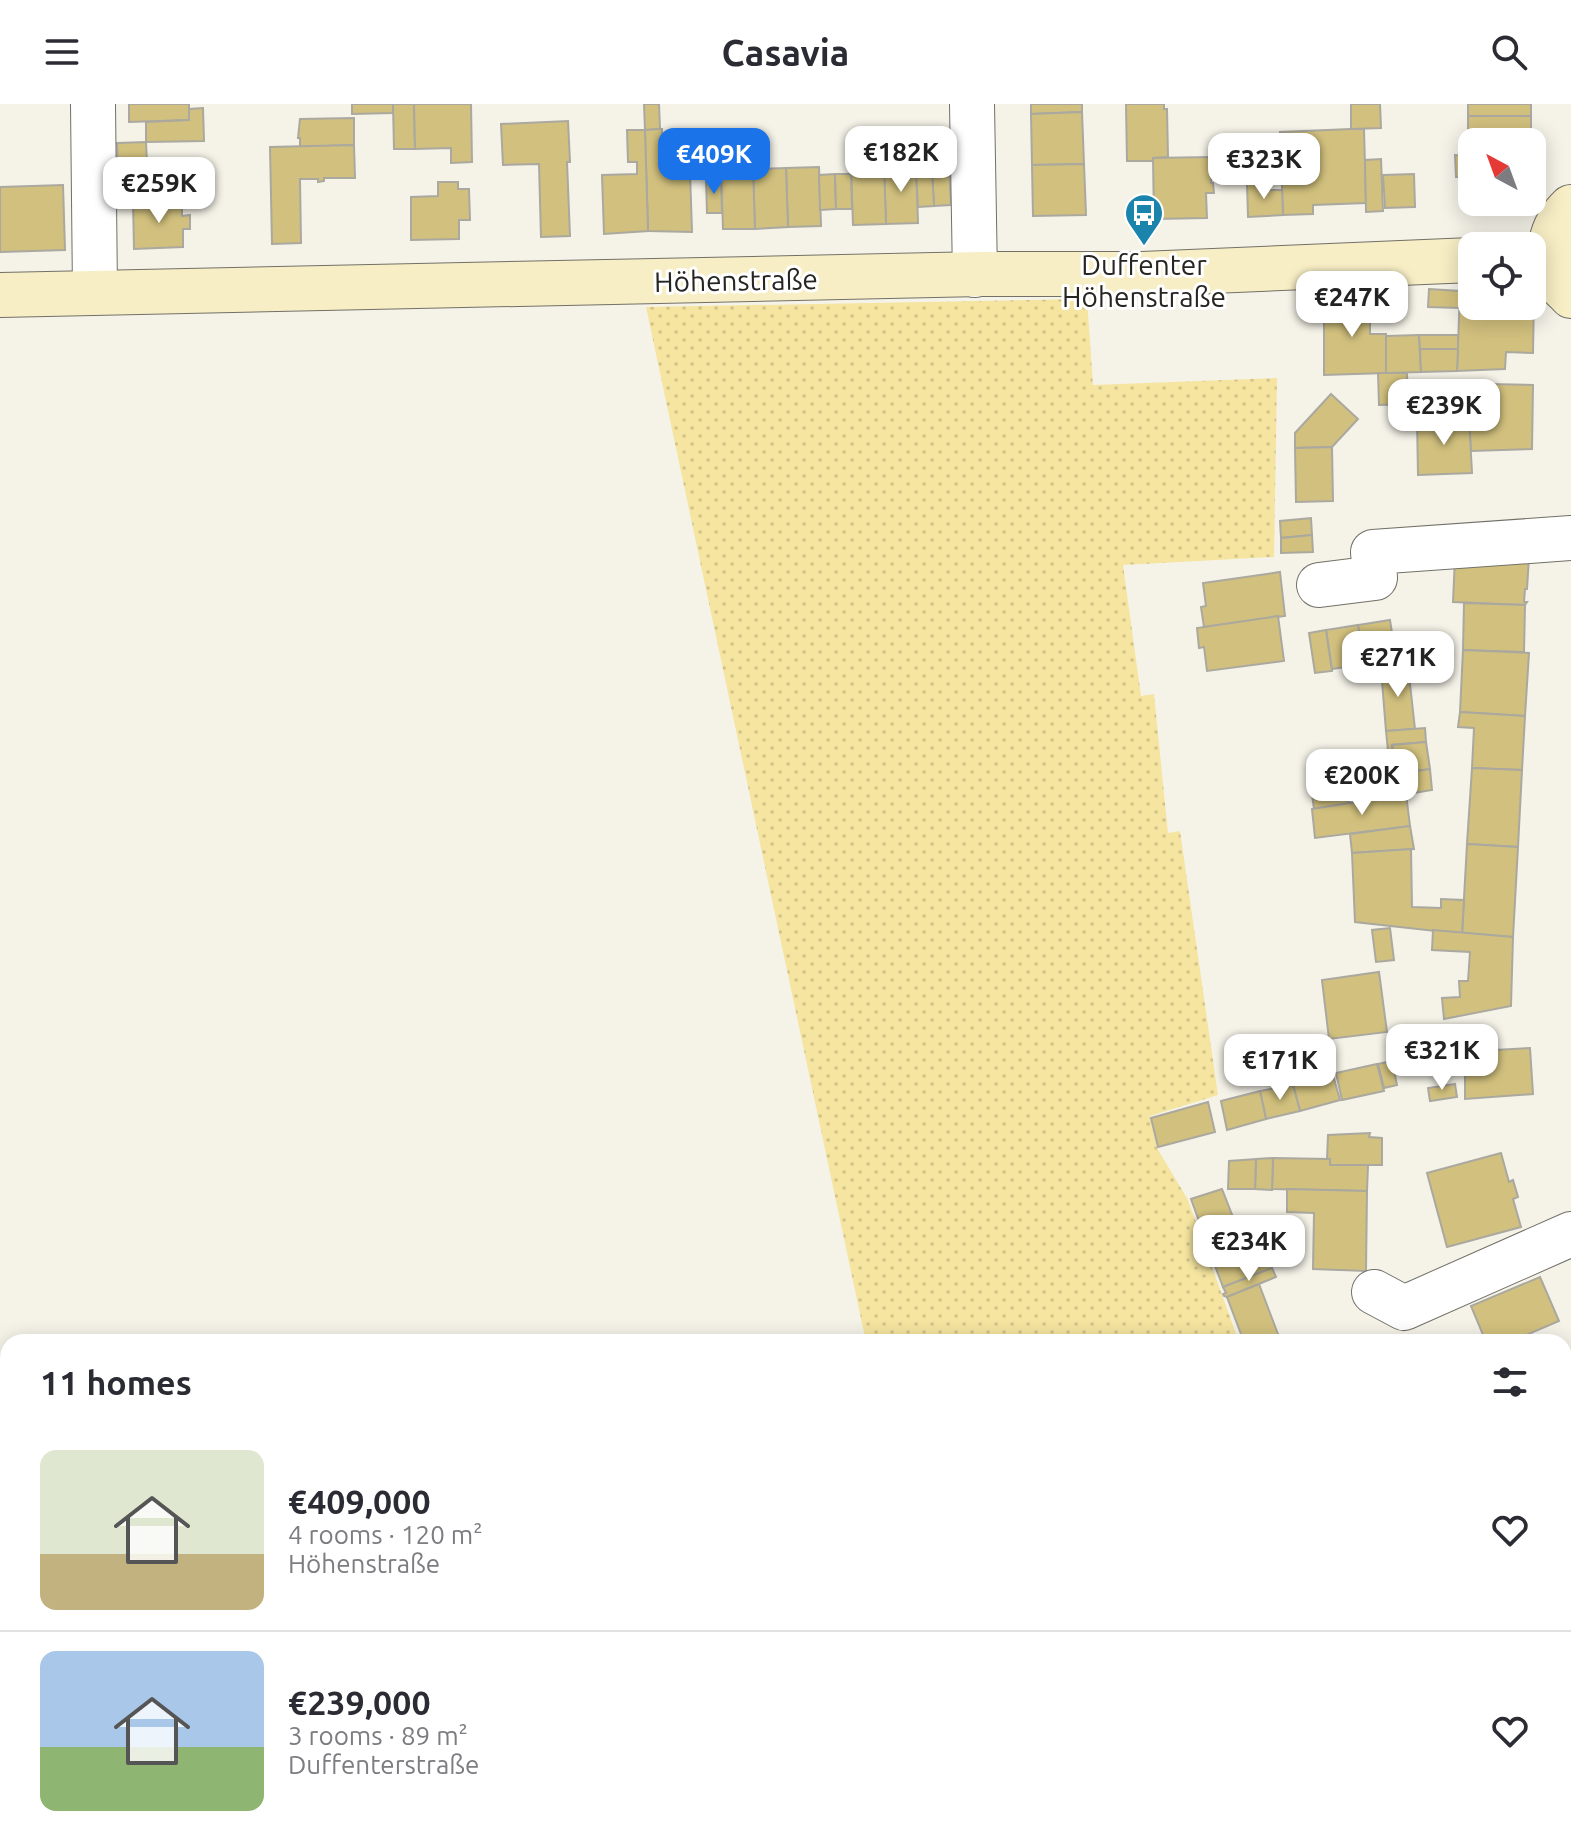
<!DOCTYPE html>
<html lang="en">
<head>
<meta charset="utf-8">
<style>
  :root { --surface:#fff; --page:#f2f2f3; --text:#2b2b33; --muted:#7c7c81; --line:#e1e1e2; --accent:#1a73e8 }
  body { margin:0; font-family:Ubuntu,sans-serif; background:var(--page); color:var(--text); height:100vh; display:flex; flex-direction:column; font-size:30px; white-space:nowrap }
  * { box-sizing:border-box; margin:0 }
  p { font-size:26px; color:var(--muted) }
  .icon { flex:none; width:44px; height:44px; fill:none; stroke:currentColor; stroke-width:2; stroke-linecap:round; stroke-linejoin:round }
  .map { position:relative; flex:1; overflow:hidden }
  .drawer { position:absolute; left:0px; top:1230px; width:1572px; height:514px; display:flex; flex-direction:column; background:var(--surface); border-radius:24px 24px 0 0; box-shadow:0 4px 20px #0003 }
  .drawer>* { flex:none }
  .needle { width:52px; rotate:319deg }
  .tools { position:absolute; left:1458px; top:24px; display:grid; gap:16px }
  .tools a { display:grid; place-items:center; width:88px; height:88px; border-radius:16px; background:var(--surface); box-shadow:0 4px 20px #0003; font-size:40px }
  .price { position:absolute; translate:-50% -68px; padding:0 18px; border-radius:16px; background:#fff; color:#222; font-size:26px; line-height:52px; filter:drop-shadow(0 2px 4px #0008) }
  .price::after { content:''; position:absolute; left:50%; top:48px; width:24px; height:18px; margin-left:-12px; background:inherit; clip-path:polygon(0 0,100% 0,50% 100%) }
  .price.active { background:var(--accent); color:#fff }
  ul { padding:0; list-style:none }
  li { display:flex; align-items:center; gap:24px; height:200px; padding:0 40px }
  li+li { border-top:2px solid var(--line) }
  li span { display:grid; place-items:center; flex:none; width:224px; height:160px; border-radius:16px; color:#555 }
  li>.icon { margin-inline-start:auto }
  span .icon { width:96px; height:96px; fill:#fffc; stroke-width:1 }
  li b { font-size:34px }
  h2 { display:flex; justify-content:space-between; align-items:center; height:96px; padding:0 40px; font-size:34px }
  header { display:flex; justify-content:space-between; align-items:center; height:104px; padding:0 40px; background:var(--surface); font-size:36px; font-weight:700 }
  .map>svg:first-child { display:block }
  .grass { fill:url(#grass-dots) }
  .building { fill:#d2c17e; stroke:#aaa89f; stroke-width:2 }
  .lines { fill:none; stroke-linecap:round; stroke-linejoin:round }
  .street-casing { stroke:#727067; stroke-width:46 }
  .secondary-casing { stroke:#727067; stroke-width:46 }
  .street { stroke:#fff; stroke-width:44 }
  .secondary { stroke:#f7eec5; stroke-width:44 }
  .labels { text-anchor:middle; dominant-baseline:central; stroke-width:6; stroke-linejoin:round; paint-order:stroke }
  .poi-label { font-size:28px; fill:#262521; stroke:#fff }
  .street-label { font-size:28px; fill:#262521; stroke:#fff }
</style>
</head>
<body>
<header><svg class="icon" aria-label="menu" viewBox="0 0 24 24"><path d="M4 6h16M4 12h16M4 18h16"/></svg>Casavia<svg class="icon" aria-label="search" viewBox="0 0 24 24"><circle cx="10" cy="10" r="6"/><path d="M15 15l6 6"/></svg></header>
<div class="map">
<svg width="1571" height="1743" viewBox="0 0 1571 1743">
  <defs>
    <pattern id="grass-dots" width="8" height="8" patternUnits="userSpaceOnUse" patternTransform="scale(2)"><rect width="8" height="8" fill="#f5e5a0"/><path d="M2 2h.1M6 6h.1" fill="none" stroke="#d2c48a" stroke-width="1.8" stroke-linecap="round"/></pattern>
  </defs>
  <rect width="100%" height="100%" fill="#f5f3e8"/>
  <g class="grass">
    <polygon points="1087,195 1093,281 1277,274 1274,453 1123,461 1141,592 1154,590 1168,729 1180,727 1218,991 1150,1012 1157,1044 1188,1096 1239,1238 866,1238 646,203"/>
    <polygon points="973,1736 1207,1736 1210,1743 974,1743"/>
  </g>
  <g class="building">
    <polygon points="129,0 189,0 189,16 129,18"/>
    <polygon points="352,0 393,0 393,9 352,10"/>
    <polygon points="393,0 414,0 415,45 394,45"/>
    <polygon points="414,0 471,0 472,58 451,59 451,44 415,45"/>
    <polygon points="644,0 659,0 660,25 645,26"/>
    <polygon points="1031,0 1082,0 1082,8 1031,10"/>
    <polygon points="1126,0 1164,0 1164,5 1167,5 1168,53 1153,54 1153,57 1127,57"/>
    <polygon points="1351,0 1380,0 1381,24 1351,25"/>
    <rect x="1468" y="0" width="63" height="12"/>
    <polygon points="203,4 204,37 146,38 146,18 189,16 189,5"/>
    <polygon points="1082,8 1084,60 1032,61 1031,10"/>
    <polygon points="1468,12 1531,12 1531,38 1472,38 1472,53 1468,53"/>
    <polygon points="354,14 354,41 300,43 300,34 298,34 300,15"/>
    <polygon points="568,17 570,58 567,58 570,132 541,133 539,60 503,61 501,20"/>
    <polygon points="660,25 662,25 663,69 690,68 692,128 648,127 645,26"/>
    <polygon points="1351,25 1364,25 1366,99 1313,101 1313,110 1283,111 1280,28"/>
    <polygon points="627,26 645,26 648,127 604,130 602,71 637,70 637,58 628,58"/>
    <polygon points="146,38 149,98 119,98 117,39"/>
    <polygon points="354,41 355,74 324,74 324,77 318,78 318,75 300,75 301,139 272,140 270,43"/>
    <polygon points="1455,51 1472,53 1472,73 1456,73"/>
    <polygon points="1211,53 1211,79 1213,79 1214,89 1206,89 1207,114 1154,115 1153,54"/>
    <polygon points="1381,55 1383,107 1366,108 1365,56"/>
    <polygon points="916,60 918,119 886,120 884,61"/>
    <polygon points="1084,60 1086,111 1033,112 1032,61"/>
    <polygon points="884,61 886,120 853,121 851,62"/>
    <polygon points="819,63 821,122 788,123 786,64"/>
    <polygon points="786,64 788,123 755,125 753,65"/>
    <polygon points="753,65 755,125 723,125 721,66"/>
    <polygon points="949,66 951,101 934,102 932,67"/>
    <polygon points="932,67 934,102 918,103 916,68"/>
    <polygon points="835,70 836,105 820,106 819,71"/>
    <polygon points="835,70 851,70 852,105 836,105"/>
    <polygon points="1414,70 1415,103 1385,104 1383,71"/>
    <polygon points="706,74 721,74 722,109 707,109"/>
    <polygon points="438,78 458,78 458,85 469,85 470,116 459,116 459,135 411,136 411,93 438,92"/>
    <polygon points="1268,79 1269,86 1282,86 1283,111 1248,113 1247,80"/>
    <polygon points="63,81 65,146 0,148 0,83"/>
    <polygon points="182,97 182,112 190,111 190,125 183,125 183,143 134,145 133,98"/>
    <polygon points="1429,185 1460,187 1460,204 1428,203"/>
    <polygon points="1460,187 1472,187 1472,202 1532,202 1532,190 1534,190 1533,249 1506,248 1505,265 1457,267"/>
    <polygon points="1324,195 1370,195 1370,230 1386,230 1386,269 1324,271"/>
    <polygon points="1419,231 1421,268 1386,269 1386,232"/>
    <polygon points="1419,231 1458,231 1458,245 1420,245"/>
    <polygon points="1420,245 1458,245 1457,267 1421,268"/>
    <polygon points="1378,269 1407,269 1408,300 1379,301"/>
    <polygon points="1488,280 1533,281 1532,345 1471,347 1469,314 1487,314"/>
    <polygon points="1331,290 1358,315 1332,343 1295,344 1295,329"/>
    <polygon points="1469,314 1472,369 1418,371 1417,316"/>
    <polygon points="1332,343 1333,397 1296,398 1295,344"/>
    <polygon points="1311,414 1312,431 1281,434 1280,417"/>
    <polygon points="1312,431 1313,448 1281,449 1281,434"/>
    <polygon points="1455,453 1529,453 1527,485 1525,485 1524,498 1527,498 1525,501 1453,498"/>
    <polygon points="1280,468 1285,512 1204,523 1201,503 1206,502 1203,479"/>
    <polygon points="1464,499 1525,501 1524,548 1463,546"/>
    <polygon points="1278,512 1284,557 1207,567 1204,543 1199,544 1197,524"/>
    <polygon points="1390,516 1396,555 1364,560 1358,521"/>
    <polygon points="1358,521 1364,560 1332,565 1326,526"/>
    <polygon points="1326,526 1332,567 1315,569 1309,529"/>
    <polygon points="1463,546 1529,549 1525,612 1460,608"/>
    <polygon points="1408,562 1415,625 1386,627 1381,565"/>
    <polygon points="1460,608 1525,612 1522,666 1472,664 1474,624 1458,623"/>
    <polygon points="1425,624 1426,638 1392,641 1392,647 1388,647 1386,627"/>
    <polygon points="1426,638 1430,665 1403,669 1402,658 1396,659 1392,641"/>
    <polygon points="1472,664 1522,666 1518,743 1467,740"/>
    <polygon points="1430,665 1432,686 1366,697 1363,678 1404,675 1403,669"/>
    <polygon points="1346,684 1349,699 1314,705 1312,690"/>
    <polygon points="1406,690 1410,722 1315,734 1312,705"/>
    <polygon points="1410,722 1414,745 1352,749 1350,730"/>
    <polygon points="1467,740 1518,743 1513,833 1462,830"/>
    <polygon points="1411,745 1412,803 1441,804 1441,795 1464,796 1462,830 1355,818 1352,749"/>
    <polygon points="1390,824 1394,856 1376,858 1372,826"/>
    <polygon points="1433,826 1513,833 1511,902 1444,915 1442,894 1460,893 1459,877 1468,877 1470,848 1432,846"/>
    <polygon points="1379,868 1387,928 1329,935 1322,876"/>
    <polygon points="1530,944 1533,990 1465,995 1465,965 1496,962 1495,946"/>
    <polygon points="1392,957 1397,981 1384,984 1378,960"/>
    <polygon points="1377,960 1384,987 1342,996 1336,969"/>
    <polygon points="1333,971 1340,996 1300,1007 1293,981"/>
    <polygon points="1455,980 1457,993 1430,997 1428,984"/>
    <polygon points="1293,981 1300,1007 1266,1015 1260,987"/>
    <polygon points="1260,987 1266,1015 1227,1026 1221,997"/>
    <polygon points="1208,998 1215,1028 1158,1043 1151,1014"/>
    <polygon points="1370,1029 1369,1033 1382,1034 1382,1061 1330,1061 1330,1055 1327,1055 1328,1031"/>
    <polygon points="1501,1049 1509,1078 1513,1076 1518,1093 1513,1095 1521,1123 1447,1143 1427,1069"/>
    <polygon points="1273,1054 1330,1055 1330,1061 1368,1061 1367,1087 1272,1085"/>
    <polygon points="1273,1054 1272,1086 1255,1085 1256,1055"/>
    <polygon points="1256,1055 1255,1085 1228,1085 1229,1057"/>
    <polygon points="1222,1085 1247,1149 1215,1162 1191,1095"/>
    <polygon points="1287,1085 1367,1087 1366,1167 1313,1165 1314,1109 1287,1108"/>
    <polygon points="1264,1142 1272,1164 1223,1183 1215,1162"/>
    <polygon points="1272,1164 1276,1173 1227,1193 1224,1192 1223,1190 1226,1189 1223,1183"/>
    <polygon points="1540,1173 1559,1217 1510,1238 1486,1238 1471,1202"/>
    <polygon points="1259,1180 1281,1238 1244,1238 1227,1193"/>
    <polygon points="1564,1250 1571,1266 1571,1300 1564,1303"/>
    <polygon points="1566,1340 1571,1351 1571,1370 1564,1373 1564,1341"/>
    <polygon points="1571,1370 1571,1403 1564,1406 1564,1373"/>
    <polygon points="1571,1403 1571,1435 1564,1438 1564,1406"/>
    <polygon points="1571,1503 1571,1548 1564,1526 1564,1505"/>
  </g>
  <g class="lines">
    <defs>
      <g id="street">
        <polyline points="93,0 95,188"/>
        <polyline points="972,0 975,171"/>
        <polyline points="1319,481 1375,474 1373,448 1571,434"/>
        <polyline points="1374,1188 1404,1204 1571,1130"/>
      </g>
      <g id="secondary">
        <path d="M1571 103C1551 122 1543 151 1557 177 1560 182 1567 187 1571 192"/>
        <polyline points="0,191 981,170 1142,170 1472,156"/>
      </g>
    </defs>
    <use href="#street" class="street-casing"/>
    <use href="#secondary" class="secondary-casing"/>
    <use href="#street" class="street"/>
    <use href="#secondary" class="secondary"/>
  </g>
  <defs>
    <symbol id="bus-pin" viewBox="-11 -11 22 30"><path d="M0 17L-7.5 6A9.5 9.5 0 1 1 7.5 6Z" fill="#1a84ac" stroke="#fff"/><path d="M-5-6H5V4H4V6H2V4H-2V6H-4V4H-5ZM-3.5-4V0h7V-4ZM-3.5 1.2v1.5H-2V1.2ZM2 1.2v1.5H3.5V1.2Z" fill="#fff"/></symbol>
  </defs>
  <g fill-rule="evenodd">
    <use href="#bus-pin" x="1122" y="87" width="44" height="60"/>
  </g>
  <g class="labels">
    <g class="poi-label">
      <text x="1144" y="160">Duffenter<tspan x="1144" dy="32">Höhenstraße</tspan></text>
    </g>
    <g class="street-label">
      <text transform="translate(736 176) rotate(-1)">Höhenstraße</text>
    </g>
  </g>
</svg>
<div class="tools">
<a><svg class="needle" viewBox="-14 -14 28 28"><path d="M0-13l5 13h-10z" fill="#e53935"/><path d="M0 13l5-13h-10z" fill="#7c7c81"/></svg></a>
<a><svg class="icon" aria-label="locate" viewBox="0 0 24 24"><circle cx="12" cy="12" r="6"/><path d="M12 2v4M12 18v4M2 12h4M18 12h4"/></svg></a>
</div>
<b class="price" style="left:901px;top:90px">€182K</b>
<b class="price active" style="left:714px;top:92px">€409K</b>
<b class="price" style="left:1264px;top:97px">€323K</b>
<b class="price" style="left:159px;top:121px">€259K</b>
<b class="price" style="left:1352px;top:235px">€247K</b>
<b class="price" style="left:1444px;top:343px">€239K</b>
<b class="price" style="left:1398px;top:595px">€271K</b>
<b class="price" style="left:1362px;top:713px">€200K</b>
<b class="price" style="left:1442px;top:988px">€321K</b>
<b class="price" style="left:1280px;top:998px">€171K</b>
<b class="price" style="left:1249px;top:1179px">€234K</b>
<section class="drawer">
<h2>11 homes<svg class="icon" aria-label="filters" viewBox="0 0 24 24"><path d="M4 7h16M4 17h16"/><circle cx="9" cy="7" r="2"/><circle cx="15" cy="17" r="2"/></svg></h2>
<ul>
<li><span style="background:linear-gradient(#dfe7d0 65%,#c2b280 0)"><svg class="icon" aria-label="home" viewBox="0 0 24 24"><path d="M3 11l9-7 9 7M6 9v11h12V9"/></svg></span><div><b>€409,000</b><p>4 rooms · 120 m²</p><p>Höhenstraße</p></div><svg class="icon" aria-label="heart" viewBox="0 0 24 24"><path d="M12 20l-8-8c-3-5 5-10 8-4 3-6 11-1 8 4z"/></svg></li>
<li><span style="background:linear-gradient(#a9c7e8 60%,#8fb573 0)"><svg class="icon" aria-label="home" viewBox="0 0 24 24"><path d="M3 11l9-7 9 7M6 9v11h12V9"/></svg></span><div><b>€239,000</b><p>3 rooms · 89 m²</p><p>Duffenterstraße</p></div><svg class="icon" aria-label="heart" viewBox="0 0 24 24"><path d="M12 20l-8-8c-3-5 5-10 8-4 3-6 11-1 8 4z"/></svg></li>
</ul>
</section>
</div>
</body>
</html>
